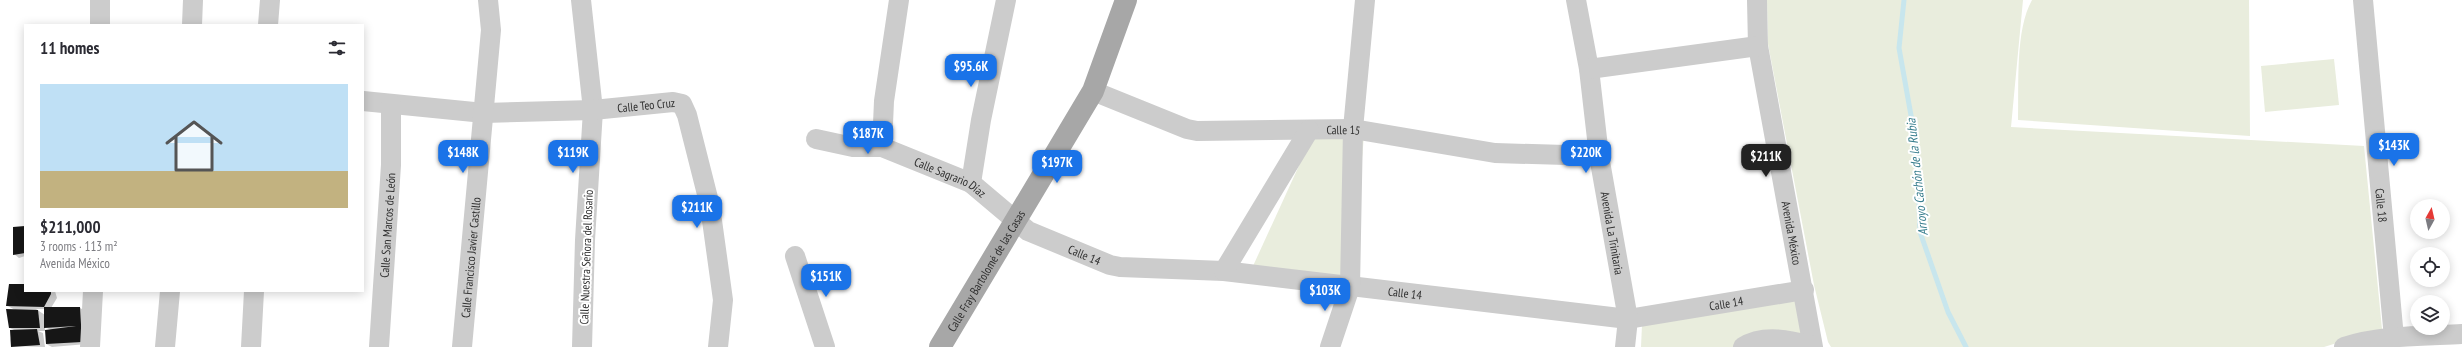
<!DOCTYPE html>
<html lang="en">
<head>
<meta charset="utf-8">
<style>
  :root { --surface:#fff; --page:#f7f7f7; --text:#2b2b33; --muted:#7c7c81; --line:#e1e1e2; --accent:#1a73e8 }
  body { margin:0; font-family:"PT Sans Narrow",sans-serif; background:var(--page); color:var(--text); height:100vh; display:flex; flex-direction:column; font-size:15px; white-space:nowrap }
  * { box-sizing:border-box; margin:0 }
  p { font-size:13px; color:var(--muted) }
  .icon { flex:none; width:22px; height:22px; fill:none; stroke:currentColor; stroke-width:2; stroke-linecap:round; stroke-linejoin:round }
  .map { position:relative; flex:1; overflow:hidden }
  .sheet { position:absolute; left:24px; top:24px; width:340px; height:268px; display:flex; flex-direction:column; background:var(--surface); border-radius:0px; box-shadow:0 2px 10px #0003 }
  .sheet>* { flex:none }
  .needle { width:26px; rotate:8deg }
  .fabs { position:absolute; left:2410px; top:199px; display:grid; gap:8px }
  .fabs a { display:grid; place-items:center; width:40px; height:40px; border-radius:50%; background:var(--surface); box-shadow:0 2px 10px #0003; font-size:20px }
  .price { position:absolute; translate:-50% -34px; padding:0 9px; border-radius:8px; background:var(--accent); color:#fff; font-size:13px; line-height:26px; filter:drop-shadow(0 1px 2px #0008) }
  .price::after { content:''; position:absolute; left:50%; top:24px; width:12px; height:9px; margin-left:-6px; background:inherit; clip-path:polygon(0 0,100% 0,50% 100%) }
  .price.current { background:#222; color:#fff }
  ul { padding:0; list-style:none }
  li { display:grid; align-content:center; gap:8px; height:212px; padding:0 16px }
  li+li { border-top:1px solid var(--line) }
  li span { display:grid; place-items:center; height:124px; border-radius:0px; color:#555 }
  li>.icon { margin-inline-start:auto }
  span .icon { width:72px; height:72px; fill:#fffc; stroke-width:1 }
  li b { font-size:17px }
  h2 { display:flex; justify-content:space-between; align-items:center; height:48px; padding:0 16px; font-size:17px }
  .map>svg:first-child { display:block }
  .green { fill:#e9eddd }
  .shadow { fill:#0003; fill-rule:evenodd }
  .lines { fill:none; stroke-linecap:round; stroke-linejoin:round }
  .stream { stroke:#c8e6ed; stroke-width:5 }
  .building { fill:#161616 }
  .minor { stroke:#ccc; stroke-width:20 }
  .major { stroke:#a7a7a7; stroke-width:22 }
  .labels { text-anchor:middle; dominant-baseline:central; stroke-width:4; stroke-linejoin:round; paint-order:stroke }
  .street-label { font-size:12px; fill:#2f2f2f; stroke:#fff }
  .water-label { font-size:13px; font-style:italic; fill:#387e8e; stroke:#fff }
</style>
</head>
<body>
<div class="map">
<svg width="2462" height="347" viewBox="0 0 2462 347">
  <rect width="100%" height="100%" fill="#fff"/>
  <g class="green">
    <polygon points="1767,0 2023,0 2011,127 2364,146 2382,329 2324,347 1831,347 1828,342 1814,285 1768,44"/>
    <path d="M2032 0H2249L2250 136 2018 120C2019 85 2015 30 2032 0Z"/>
    <polygon points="2334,59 2339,105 2265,112 2261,66"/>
    <polygon points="1364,134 1353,280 1253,266 1313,135"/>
    <polygon points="1802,297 1817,343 1733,347 1641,347 1642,325"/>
  </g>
  <g class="shadow">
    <polygon points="25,227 25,256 19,258 14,254"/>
    <path d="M25 285V291H55L57 298 51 308H80L86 311 87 344 52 347 46 344 51 330 45 327V331H38L43 333 45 347 12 346 16 331 10 328 15 310 8 306ZM36 309H45V315Z"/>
  </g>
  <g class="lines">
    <polyline class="stream" points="1904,0 1899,48 1917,149 1920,232 1948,312 1966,347"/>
  </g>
  <g class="building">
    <polygon points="25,226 25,253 13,255 13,227"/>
    <polygon points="9,284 25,284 25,291 51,291 51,294 44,307 6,306"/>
    <polygon points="44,307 80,307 82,342 46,344 45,330 76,326 44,328"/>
    <polygon points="6,309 38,310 40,328 9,328"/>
    <polygon points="37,329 40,345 11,347 10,330"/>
  </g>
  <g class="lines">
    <g class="minor">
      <polyline points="581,0 593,110 585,240 582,347"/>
      <path id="s1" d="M899 0 884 101 882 147 971 183 1028 231 1110 265 1120 267 1224 271 1628 319 1804 290"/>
      <path id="s2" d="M1576 0 1589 69 1599 156 1628 319 1625 347"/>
      <path id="s3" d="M1757 0 1758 46 1813 347"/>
      <path id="s4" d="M2363 0 2394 338"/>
      <polyline points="100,25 100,0"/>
      <polyline points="192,25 193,0"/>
      <polyline points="268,25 270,0"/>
      <polyline points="1589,69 1758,46"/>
      <path id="s5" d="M1093 91 1187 129 1197 131 1353 129 1495 153 1599 156"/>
      <path id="s6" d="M363 101 484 113 593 110 673 102 682 104 687 115 710 206 723 300 718 347"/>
      <polyline points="816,139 853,147 882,147"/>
      <polyline points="971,183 981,120 1006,0"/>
      <polyline points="795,256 825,347"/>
      <polyline points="1224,271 1309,130"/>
      <polyline points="90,347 93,291"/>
      <polyline points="165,347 170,291"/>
      <polyline points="251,347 254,291"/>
      <path id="s7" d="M379 347 391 165V104"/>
      <path id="s8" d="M462 347 491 30 488 0"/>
      <polyline points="1330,347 1350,287 1353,129 1365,0"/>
      <path d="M1743 347C1763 334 1790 340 1812 346"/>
      <path d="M2344 347C2381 335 2423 336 2462 334"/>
    </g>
    <path class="major" id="s9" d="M940 347 1093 91 1126 0"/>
  </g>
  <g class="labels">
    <g class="street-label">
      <text stroke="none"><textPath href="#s6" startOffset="284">Calle Teo Cruz</textPath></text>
      <text stroke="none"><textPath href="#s5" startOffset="258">Calle 15</textPath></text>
      <text stroke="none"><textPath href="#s1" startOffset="223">Calle Sagrario Díaz</textPath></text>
      <text stroke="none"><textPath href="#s4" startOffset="206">Calle 18</textPath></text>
      <text stroke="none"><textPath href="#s7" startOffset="122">Calle San Marcos de León</textPath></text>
      <text stroke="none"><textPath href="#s2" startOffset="236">Avenida La Trinitaria</textPath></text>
      <text stroke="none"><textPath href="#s3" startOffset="236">Avenida México</textPath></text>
      <text stroke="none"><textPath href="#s1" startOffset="380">Calle 14</textPath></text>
      <text stroke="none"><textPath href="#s8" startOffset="90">Calle Francisco Javier Castillo</textPath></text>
      <text transform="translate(586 257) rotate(-88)">Calle Nuestra Señora del Rosario</text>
      <text stroke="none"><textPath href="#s9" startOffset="89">Calle Fray Bartolomé de las Casas</textPath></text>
      <text stroke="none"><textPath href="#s1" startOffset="704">Calle 14</textPath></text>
      <text stroke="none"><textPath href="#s1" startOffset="1028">Calle 14</textPath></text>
    </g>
    <g class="water-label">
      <text transform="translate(1917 177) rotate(-96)">Arroyo Cachón de la Rubia</text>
    </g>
  </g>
</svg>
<div class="fabs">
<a><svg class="needle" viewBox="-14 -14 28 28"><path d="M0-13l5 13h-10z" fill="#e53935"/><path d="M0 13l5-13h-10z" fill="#7c7c81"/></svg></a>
<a><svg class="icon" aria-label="locate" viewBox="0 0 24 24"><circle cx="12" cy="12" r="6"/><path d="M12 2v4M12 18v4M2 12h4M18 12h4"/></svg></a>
<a><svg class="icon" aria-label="layers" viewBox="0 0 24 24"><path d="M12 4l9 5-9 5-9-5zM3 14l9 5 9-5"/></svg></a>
</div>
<b class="price" style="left:971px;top:88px">$95.6K</b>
<b class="price" style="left:868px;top:155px">$187K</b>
<b class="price" style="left:2394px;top:167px">$143K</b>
<b class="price" style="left:463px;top:174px">$148K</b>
<b class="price" style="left:573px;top:174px">$119K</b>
<b class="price" style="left:1586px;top:174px">$220K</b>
<b class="price current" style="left:1766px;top:178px">$211K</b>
<b class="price" style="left:1057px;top:184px">$197K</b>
<b class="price" style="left:697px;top:229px">$211K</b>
<b class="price" style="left:826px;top:298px">$151K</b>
<b class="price" style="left:1325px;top:312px">$103K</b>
<section class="sheet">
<h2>11 homes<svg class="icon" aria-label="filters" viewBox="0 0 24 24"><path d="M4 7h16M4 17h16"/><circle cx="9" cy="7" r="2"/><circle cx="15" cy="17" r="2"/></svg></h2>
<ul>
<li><span style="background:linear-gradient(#bfe0f5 70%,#c2b280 0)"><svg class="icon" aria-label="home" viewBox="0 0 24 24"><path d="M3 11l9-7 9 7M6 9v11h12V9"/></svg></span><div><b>$211,000</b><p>3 rooms · 113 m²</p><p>Avenida México</p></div></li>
</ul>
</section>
</div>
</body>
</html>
